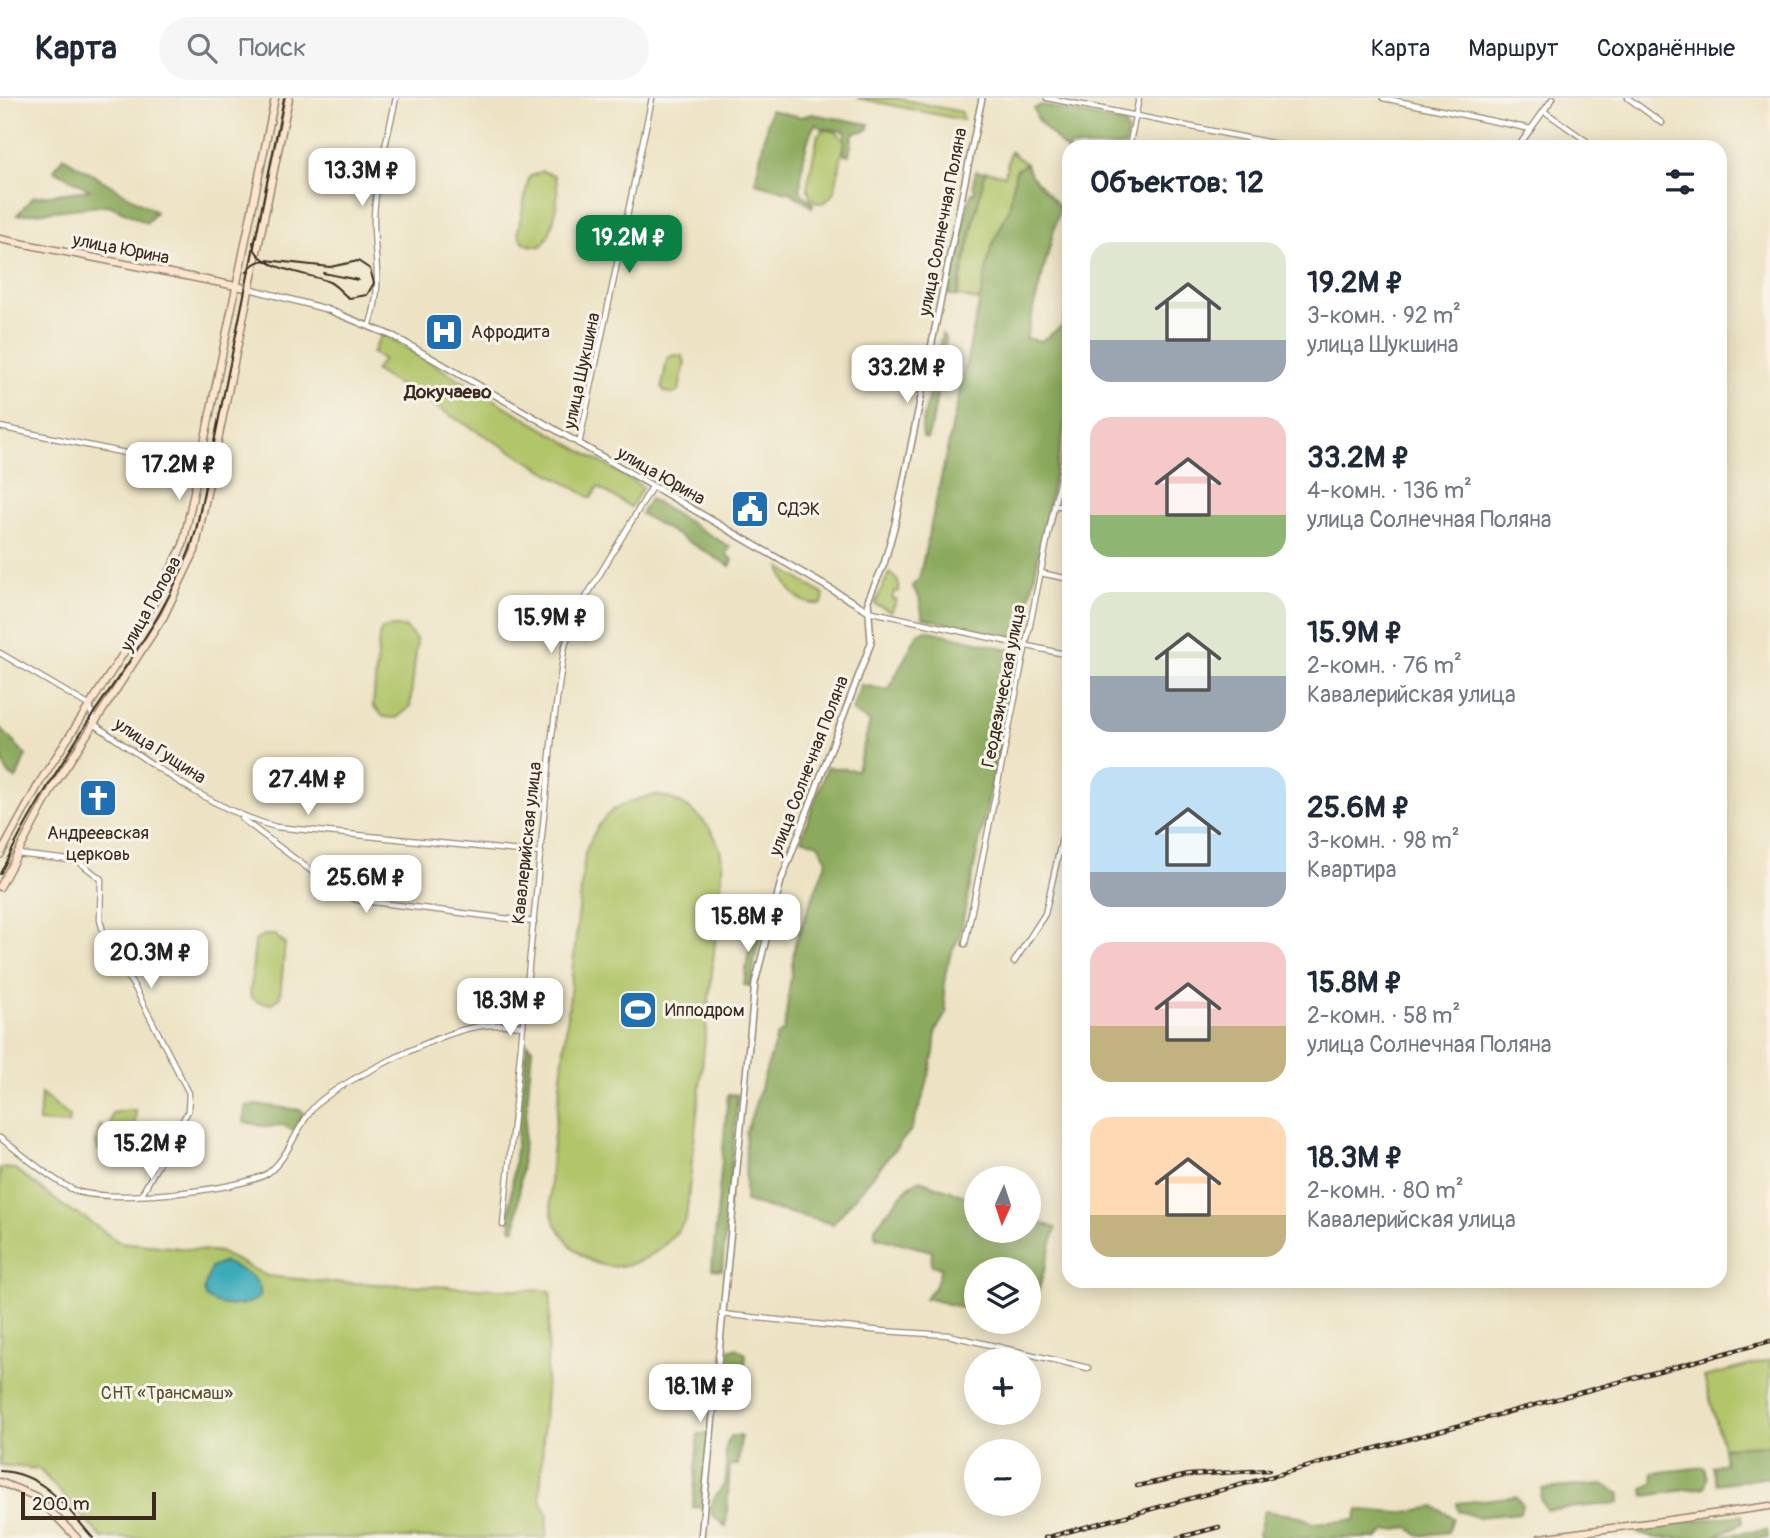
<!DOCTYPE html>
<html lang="ru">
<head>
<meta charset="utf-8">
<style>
  :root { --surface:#fff; --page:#f6f6f7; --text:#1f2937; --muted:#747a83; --line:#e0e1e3; --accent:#0b8043 }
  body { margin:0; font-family:Pangolin,sans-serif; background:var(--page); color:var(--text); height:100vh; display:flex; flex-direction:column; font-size:26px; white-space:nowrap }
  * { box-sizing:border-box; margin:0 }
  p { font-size:23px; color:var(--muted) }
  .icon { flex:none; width:38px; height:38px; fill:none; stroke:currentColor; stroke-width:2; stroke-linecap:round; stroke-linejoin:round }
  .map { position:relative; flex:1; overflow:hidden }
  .details { position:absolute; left:1062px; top:42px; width:665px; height:1148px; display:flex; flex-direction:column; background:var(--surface); border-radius:21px; box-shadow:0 4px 18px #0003 }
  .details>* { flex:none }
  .needle { width:46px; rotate:183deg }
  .fabs { position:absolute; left:964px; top:1068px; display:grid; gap:14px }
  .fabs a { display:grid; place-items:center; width:77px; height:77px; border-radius:50%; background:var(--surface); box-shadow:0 4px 18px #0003; font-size:35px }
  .scale { position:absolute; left:21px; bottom:18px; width:135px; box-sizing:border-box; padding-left:7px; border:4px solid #3b2a1e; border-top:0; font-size:19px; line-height:24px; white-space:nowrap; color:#3b2a1e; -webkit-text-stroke:5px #f7f3e8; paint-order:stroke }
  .price { position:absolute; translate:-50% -60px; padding:0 16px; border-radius:14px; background:#fff; color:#222; font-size:23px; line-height:46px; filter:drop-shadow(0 2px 4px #0008) }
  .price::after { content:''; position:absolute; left:50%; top:42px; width:21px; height:16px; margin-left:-10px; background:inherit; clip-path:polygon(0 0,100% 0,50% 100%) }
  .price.on { background:var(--accent); color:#fff }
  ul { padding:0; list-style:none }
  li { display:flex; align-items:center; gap:21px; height:175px; padding:0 28px }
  li span { display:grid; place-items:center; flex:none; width:196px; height:140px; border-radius:21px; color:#555 }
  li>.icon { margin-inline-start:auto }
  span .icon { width:84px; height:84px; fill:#fffc; stroke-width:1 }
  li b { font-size:30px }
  h2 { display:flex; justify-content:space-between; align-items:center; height:84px; padding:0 28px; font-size:30px }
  header { display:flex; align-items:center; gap:42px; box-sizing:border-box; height:98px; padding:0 35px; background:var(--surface); border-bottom:2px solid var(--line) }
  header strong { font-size:33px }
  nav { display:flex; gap:38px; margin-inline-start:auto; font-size:24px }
  .search { width:490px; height:63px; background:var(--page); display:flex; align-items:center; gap:18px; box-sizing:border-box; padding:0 24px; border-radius:38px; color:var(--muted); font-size:26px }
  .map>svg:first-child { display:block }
  .green { fill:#b1c569; stroke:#767844; stroke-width:2 }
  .forest { fill:#8caa5d; stroke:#646a3e; stroke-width:2 }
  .water { fill:#3aaab9; stroke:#3a6a6c; stroke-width:2 }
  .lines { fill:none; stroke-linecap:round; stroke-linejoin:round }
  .minor-casing { stroke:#948671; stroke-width:7 }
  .tertiary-casing { stroke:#948671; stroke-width:8 }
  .secondary-casing { stroke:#948671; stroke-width:9 }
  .minor { stroke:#fff; stroke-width:4.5 }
  .tertiary { stroke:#fff; stroke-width:5 }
  .secondary { stroke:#fce5cf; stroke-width:6 }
  .tram { stroke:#3b2a1e; stroke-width:2 }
  .rail-casing { stroke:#3b2a1e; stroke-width:4.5 }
  .rail { stroke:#f7f3e8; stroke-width:2; stroke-dasharray:5; stroke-linecap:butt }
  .labels { text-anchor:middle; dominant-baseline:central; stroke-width:6; stroke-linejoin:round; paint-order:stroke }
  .street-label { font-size:18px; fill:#3b2a1e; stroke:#f7f3e8 }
  .poi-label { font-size:18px; fill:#3b2a1e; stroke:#f7f3e8; text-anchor:start }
  .park-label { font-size:18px; fill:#585131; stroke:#f7f3e8 }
  .neighbourhood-label { font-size:19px; font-weight:bold; fill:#3b2a1e; stroke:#f7f3e8 }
</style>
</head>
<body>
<header>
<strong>Карта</strong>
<div class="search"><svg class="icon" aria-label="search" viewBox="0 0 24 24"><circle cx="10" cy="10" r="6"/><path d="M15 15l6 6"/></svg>Поиск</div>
<nav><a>Карта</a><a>Маршрут</a><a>Сохранённые</a></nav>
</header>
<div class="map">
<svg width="1770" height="1440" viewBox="0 0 1770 1440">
  <rect width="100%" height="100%" fill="#f7f3e8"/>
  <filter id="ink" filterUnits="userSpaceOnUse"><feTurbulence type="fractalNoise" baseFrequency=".0143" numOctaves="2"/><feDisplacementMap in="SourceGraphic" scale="14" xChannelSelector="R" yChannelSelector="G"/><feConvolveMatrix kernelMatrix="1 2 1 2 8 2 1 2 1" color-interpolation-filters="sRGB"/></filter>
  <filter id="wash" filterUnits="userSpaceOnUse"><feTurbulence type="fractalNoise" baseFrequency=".00686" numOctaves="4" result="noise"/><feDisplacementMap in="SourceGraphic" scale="28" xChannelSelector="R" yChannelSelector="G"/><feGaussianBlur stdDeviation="1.57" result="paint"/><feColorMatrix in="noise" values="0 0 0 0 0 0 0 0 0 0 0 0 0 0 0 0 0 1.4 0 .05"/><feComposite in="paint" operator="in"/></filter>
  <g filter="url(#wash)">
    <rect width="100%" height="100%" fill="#ede3c4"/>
    <g class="green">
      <polygon points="857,0 896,0 962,14 963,22"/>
      <polygon points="823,32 837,34 845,43 834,95 825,104 818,105 811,100 807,89 818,37"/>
      <polygon points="1010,53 1026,66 1016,72 1009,111 991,150 981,203 958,198 985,73 1005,77"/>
      <path d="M542 73 554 77C562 92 554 136 541 148 529 149 522 146 518 134L529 79Z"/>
      <polygon points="382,236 643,389 631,409 598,389 591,400 375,273 383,261 372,255"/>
      <polygon points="673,257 682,258 685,264 679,292 674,296 665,294 662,289 667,261"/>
      <path d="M780 469 824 497 822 506C798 509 785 489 780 469Z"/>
      <path d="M889 475C897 479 900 485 899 494L894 493 892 501 897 502 891 514 875 506Z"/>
      <polygon points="390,529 405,529 417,542 410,609 397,620 384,619 373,608 379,539 382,531"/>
      <path d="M656 697C687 702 719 729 722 763 723 774 721 786 720 797L686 1121C660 1163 606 1191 568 1144 562 1136 554 1126 552 1116 546 1079 556 1027 560 989 568 911 576 833 585 755 601 715 614 705 656 697Z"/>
      <polygon points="264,837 275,837 285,846 280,899 272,906 258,904 250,898 255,843"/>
      <polygon points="41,996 69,1018 68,1026 39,1024"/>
      <polygon points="129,1012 136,1012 133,1045 110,1027 112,1015"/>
      <polygon points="100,1027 132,1050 133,1053 98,1052 96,1044"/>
      <polygon points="0,1070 15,1071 74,1116 76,1114 119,1144 220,1154 267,1178 328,1184 551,1193 540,1400 548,1417 546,1440 102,1440 39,1371 0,1367"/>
      <polygon points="1770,1262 1770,1347 1723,1349 1704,1279"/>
    </g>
    <g class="forest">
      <polygon points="1041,7 1124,25 1128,35 1125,49 1069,49 1069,55 1038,22 1034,11"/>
      <path d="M770 12 801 19 812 16 869 26 868 32 853 35 849 57 844 56 845 33 822 30 816 26C806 36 799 80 801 95L813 105 812 109 791 95 755 85Z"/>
      <polygon points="63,59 156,114 147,125 109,107 17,117 33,99 90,92 54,72"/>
      <polygon points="1026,66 1031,77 1060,109 1026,240 1041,243 1062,228 1069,201 1069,308 1023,534 1014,540 923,520 919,499 912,488 919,481 991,150 1009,111 1016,72"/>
      <polygon points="976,73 985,75 956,199 948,196 970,98 975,93 973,86"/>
      <polygon points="942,236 946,241 932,326 927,341 923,339 922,328"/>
      <polygon points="650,401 730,449 726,457 733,462 730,468 641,416"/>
      <path d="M926 532 1016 553 1018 562 959 840C946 861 940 890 947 914L936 932 934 955 925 993 911 1032 833 1126 745 1104 746 1035 777 938 784 932 795 845 827 762 818 746 801 741 827 669 857 672 870 624 852 613 861 587 888 592 917 537Z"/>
      <path d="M0 630 26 657 16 681C0 675 0 649 0 630Z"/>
      <polygon points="761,811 769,814 756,854 751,888 744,887 749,852"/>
      <polygon points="527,945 532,950 516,1131 512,1131 509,1118"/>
      <polygon points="728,996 738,997 722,1172 712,1171"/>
      <polygon points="260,1007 300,1012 304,1015 293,1033 283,1027 268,1029 244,1024 246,1008"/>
      <path d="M919 1082 976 1102V1132H1029V1121L1056 1130 1037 1198H1029V1171H976V1213L925 1200 935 1189 941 1170 931 1167 932 1153 875 1139V1129C887 1116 905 1088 919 1082Z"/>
      <polygon points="736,1250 746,1256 740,1309 720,1303 724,1253"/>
      <polygon points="704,1266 714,1272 711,1302 698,1298 697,1268"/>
      <polygon points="698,1336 709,1336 703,1410 693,1409"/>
      <path d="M731 1338H741L738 1367H730L726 1429 711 1415C712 1396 719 1398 725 1384 730 1368 720 1352 731 1338Z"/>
      <polygon points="1770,1347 1770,1379 1717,1386 1712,1368 1725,1365 1723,1349"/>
      <polygon points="1704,1369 1707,1380 1705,1389 1644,1398 1643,1390 1654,1385 1653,1375"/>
      <polygon points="1603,1386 1620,1396 1619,1405 1546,1412 1541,1401 1542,1391"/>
      <polygon points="1516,1398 1522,1407 1520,1415 1477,1419 1458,1413 1457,1405"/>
      <polygon points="1435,1409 1453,1420 1448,1434 1419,1438 1410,1430 1385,1433 1378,1440 1260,1440 1258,1437 1264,1413 1300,1418 1313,1425 1355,1422 1358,1412 1400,1415"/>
      <polygon points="1742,1417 1743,1425 1715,1438 1767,1432 1768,1440 1653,1440 1637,1435 1637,1429"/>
    </g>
    <path class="water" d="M224 1164C240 1172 263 1178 260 1199 245 1210 220 1211 206 1199L204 1191 211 1170Z"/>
  </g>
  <g filter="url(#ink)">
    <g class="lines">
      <defs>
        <g id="minor">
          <polyline points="1047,0 1292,49"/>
          <polyline points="1383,0 1531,31"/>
          <polyline points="1628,0 1662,25"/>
          <polyline points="1544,13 1595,49"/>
          <polyline points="1129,49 1139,0"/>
          <polyline points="1518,49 1553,0"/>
          <path d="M370 226C384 183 373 160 374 118 376 79 388 38 396 0"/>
          <polyline points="0,329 212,373"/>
          <polyline points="579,346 652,0"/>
          <polyline points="1055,407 1069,410"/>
          <polyline points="1041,475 1069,481"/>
          <polyline points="868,513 1069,557"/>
          <path d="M0 555 90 608 94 626C151 665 208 710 276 729L541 755"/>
          <polyline points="242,721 342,796 357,802 534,824"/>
          <polyline points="17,756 78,763 101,781 100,822 107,848 135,890 189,995 188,1013 143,1094"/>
          <polyline points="965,846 1069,335"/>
          <polyline points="1014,864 1045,816 1069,709"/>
          <path d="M0 1040C24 1057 48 1080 74 1092 102 1106 242 1093 268 1075 290 1058 296 1029 314 1009 336 985 438 937 470 930 489 926 505 926 523 928"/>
          <polyline points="503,1127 552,637 564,552 570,530 585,501 652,389"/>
          <polyline points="721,1216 882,1233 948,1237 1088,1270"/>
        </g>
        <g id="tertiary">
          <polyline points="251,191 326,211 395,239 867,512"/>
          <polyline points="701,1440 755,885 781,783 871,545 868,502 884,466 895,426 982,0"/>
        </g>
        <g id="secondary">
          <polyline points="0,141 251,191"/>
          <polyline points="0,757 41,682 145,522 183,447 275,0"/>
          <polyline points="0,789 53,689 164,518 195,453 289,0"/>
          <polyline points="0,1384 37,1399 77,1440"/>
          <polyline points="1540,1440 1770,1408"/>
        </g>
      </defs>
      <use href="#minor" class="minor-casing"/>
      <use href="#tertiary" class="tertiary-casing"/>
      <use href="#secondary" class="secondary-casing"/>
      <use href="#minor" class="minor"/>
      <use href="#tertiary" class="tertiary"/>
      <use href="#secondary" class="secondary"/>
      <g class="tram">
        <path d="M247 174C251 166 258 163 266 162L330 169 358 163 370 171 374 185 367 197 349 200C341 195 336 186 327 183 308 175 254 171 253 144"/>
        <polyline points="323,175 358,182"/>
        <path d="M0 776C26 722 58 670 91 619 131 560 175 503 196 433L284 0"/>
        <path d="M0 1373C44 1375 66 1409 93 1440"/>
      </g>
      <defs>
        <g id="rail">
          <polyline points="1137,1388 1189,1377 1269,1372"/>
          <polyline points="1045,1440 1770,1243"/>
          <polyline points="1177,1440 1219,1429"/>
        </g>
      </defs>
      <use href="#rail" class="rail-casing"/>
      <use href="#rail" class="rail"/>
    </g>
  </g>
  <defs>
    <symbol id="hospital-square" viewBox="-11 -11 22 22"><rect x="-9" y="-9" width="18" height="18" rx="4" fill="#1f6fb2" stroke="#f7f3e8"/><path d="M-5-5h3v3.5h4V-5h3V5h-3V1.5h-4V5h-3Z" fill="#fff"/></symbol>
    <symbol id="civic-square" viewBox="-11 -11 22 22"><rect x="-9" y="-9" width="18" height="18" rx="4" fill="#1f6fb2" stroke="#f7f3e8"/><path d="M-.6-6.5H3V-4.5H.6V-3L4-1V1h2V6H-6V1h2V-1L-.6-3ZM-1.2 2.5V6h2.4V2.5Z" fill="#fff"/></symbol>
    <symbol id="church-square" viewBox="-11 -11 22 22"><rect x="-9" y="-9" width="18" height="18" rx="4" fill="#1f6fb2" stroke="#f7f3e8"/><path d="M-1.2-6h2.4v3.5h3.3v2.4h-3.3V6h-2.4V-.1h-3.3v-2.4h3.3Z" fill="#fff"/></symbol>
    <symbol id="stadium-square" viewBox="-11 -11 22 22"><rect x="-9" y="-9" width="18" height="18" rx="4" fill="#1f6fb2" stroke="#f7f3e8"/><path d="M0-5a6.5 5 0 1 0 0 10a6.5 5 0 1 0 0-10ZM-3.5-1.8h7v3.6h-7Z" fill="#fff"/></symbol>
  </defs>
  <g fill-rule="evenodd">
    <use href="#hospital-square" x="422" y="212" width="44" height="44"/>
    <use href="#civic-square" x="728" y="389" width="44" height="44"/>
    <use href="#church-square" x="76" y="678" width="44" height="44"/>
    <use href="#stadium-square" x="616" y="890" width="44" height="44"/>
  </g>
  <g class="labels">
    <g class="street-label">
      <text transform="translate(943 124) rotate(-79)">улица Солнечная Поляна</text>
      <text transform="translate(121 151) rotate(11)">улица Юрина</text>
      <text transform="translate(582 273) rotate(-78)">улица Шукшина</text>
      <text transform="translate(661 378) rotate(30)">улица Юрина</text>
      <text transform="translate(151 506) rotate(-61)">улица Попова</text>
      <text transform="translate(1004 588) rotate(-79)">Геодезическая улица</text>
      <text transform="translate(160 653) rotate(33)">улица Гущина</text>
      <text transform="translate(809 668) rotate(-69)">улица Солнечная Поляна</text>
      <text transform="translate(527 745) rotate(-84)">Кавалерийская улица</text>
    </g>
    <g class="poi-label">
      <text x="471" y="234">Афродита</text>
      <text x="777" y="411">СДЭК</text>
      <text x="98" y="735" text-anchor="middle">Андреевская<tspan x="98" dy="21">церковь</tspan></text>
      <text x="665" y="912">Ипподром</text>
    </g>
    <g class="park-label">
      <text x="167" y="1295">СНТ «Трансмаш»</text>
    </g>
    <g class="neighbourhood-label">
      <text x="448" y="294">Докучаево</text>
    </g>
  </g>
</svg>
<div class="fabs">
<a><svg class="needle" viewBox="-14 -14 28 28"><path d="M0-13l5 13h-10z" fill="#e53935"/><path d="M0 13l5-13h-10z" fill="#747a83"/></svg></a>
<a><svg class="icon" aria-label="layers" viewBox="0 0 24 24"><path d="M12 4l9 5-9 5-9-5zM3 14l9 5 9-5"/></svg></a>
<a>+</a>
<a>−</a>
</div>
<div class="scale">200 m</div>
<b class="price" style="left:362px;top:110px">13.3M ₽</b>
<b class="price on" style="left:629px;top:177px">19.2M ₽</b>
<b class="price" style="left:907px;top:307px">33.2M ₽</b>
<b class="price" style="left:179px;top:404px">17.2M ₽</b>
<b class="price" style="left:551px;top:557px">15.9M ₽</b>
<b class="price" style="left:308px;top:719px">27.4M ₽</b>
<b class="price" style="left:366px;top:817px">25.6M ₽</b>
<b class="price" style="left:748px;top:856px">15.8M ₽</b>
<b class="price" style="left:151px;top:892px">20.3M ₽</b>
<b class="price" style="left:510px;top:940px">18.3M ₽</b>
<b class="price" style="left:151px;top:1083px">15.2M ₽</b>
<b class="price" style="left:700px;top:1326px">18.1M ₽</b>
<section class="details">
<h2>Объектов: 12<svg class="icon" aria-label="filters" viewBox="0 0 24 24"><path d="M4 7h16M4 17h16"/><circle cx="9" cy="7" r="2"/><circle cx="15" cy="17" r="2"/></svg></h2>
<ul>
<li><span style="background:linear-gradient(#dfe7d0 70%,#9aa5b1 0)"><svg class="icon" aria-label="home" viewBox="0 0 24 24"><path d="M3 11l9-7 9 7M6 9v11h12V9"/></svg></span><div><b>19.2M ₽</b><p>3-комн. · 92 m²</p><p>улица Шукшина</p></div></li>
<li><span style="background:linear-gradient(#f6c9c9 70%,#8fb573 0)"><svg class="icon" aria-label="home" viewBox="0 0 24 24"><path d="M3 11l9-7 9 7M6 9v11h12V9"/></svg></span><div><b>33.2M ₽</b><p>4-комн. · 136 m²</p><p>улица Солнечная Поляна</p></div></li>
<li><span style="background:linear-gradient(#dfe7d0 60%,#9aa5b1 0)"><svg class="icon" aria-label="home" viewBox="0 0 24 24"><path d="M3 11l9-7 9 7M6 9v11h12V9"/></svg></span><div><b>15.9M ₽</b><p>2-комн. · 76 m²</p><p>Кавалерийская улица</p></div></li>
<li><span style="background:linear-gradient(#bfe0f5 75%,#9aa5b1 0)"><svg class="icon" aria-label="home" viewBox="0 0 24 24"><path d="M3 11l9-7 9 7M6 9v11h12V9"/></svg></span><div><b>25.6M ₽</b><p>3-комн. · 98 m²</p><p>Квартира</p></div></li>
<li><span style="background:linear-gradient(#f6c9c9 60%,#c2b280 0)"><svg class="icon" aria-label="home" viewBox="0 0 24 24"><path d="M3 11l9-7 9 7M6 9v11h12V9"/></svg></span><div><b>15.8M ₽</b><p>2-комн. · 58 m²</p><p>улица Солнечная Поляна</p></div></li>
<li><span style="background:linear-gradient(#ffd9b3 70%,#c2b280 0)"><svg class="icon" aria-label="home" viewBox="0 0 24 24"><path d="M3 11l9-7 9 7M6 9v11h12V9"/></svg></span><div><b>18.3M ₽</b><p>2-комн. · 80 m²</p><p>Кавалерийская улица</p></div></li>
</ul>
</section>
</div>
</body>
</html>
